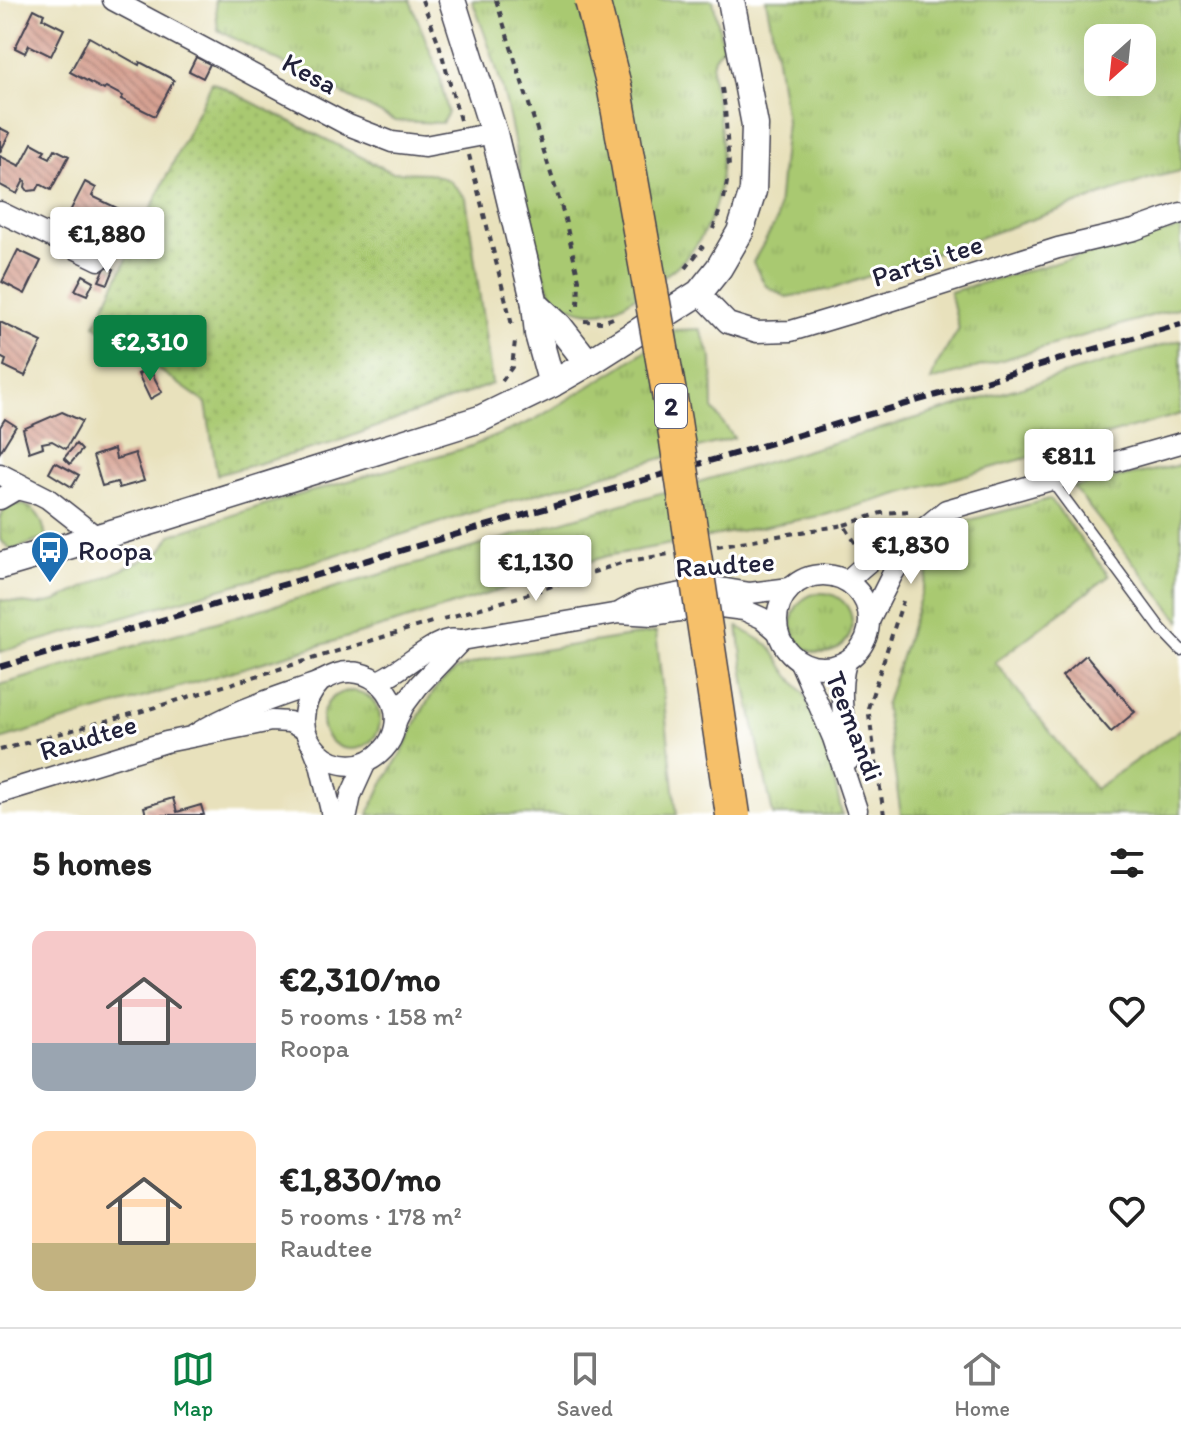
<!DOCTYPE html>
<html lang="en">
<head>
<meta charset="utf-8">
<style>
  :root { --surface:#fff; --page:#f6f6f6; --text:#222; --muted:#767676; --line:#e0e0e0; --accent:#0b8043 }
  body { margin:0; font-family:Itim,sans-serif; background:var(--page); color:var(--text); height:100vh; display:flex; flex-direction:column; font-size:30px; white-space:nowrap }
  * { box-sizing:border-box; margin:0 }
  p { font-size:26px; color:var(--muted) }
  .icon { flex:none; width:44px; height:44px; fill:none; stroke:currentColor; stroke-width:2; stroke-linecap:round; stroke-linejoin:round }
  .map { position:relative; height:815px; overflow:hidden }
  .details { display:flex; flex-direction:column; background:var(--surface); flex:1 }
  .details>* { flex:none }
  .needle { width:52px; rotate:207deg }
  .controls { position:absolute; left:1084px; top:24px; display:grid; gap:16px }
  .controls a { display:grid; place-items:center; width:72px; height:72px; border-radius:16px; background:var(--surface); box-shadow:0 8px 32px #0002; font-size:40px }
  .price { position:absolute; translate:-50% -68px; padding:0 18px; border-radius:8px; background:#fff; color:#222; font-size:26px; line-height:52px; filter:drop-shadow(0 2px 4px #0008) }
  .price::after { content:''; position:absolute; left:50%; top:48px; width:24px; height:18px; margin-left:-12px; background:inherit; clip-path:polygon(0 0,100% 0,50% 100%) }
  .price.on { background:var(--accent); color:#fff }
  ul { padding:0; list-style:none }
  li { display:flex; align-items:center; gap:24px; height:200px; padding:0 32px }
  li span { display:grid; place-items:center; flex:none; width:224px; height:160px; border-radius:16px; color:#555 }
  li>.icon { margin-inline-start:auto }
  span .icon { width:96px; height:96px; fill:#fffc; stroke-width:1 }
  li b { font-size:34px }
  h2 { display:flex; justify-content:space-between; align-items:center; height:96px; padding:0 32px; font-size:34px }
  .menu { display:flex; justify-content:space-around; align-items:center; height:112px; border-top:2px solid var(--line); background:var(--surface); font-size:22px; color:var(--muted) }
  .menu a { display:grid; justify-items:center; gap:4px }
  .menu .on { color:var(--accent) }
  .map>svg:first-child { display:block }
  .grass { fill:url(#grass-tufts); stroke:#667656; stroke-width:2; fill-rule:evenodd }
  .park { fill:url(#park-dots); stroke:#667656; stroke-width:2 }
  .building { fill:url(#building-back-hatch) }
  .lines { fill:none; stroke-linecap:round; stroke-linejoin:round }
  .service-casing { stroke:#403f4e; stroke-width:13 }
  .minor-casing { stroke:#403f4e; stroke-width:23 }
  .tertiary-casing { stroke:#403f4e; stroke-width:29 }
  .path { stroke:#403f4e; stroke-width:4; stroke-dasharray:6 6; stroke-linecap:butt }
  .service { stroke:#fff; stroke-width:10 }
  .minor { stroke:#fff; stroke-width:20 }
  .tertiary { stroke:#fff; stroke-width:26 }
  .rail { stroke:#22223b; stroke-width:6; stroke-dasharray:12 6; stroke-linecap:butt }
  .trunk-bridge-casing { stroke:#403f4e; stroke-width:37; stroke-linecap:butt }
  .trunk-bridge { stroke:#f6c06b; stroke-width:34 }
  .labels { text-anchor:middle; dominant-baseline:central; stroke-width:6; stroke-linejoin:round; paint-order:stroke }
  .shield { fill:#fff; stroke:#646476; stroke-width:2 }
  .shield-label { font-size:26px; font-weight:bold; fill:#22223b }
  .street-label { font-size:28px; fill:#22223b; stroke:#fff }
  .poi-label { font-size:28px; fill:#22223b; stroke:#fff; text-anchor:start }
</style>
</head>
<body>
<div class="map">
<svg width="1181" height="815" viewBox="0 0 1181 815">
  <defs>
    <pattern id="grass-tufts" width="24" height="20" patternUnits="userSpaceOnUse" patternTransform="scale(2)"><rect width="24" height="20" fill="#a9c971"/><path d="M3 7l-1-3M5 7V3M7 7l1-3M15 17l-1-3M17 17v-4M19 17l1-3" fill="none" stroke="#91ac63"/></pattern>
    <pattern id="park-dots" width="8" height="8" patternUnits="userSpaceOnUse" patternTransform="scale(2)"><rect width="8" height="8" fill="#a9c971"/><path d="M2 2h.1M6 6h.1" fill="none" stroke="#91ac63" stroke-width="1.8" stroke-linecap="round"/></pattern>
    <pattern id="building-back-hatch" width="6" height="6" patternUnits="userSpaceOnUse" patternTransform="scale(2)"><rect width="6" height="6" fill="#d6a091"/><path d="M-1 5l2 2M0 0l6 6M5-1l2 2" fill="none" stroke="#ad8278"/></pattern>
  </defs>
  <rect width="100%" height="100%" fill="#fff"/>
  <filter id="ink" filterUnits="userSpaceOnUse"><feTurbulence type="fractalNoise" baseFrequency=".0125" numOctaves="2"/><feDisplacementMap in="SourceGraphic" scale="16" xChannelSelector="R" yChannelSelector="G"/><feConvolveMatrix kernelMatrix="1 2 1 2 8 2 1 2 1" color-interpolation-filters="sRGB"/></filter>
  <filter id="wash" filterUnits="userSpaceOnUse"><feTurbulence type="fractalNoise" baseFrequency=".006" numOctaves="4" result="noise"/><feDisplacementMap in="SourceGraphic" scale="32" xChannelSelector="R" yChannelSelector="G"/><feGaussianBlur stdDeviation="1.8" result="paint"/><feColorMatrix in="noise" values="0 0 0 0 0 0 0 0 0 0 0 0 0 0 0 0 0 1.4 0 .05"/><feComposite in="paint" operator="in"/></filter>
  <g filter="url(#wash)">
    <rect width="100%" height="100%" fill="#e8e1bc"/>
    <g class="grass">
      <polygon points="215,0 410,0 439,73 448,113 442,123 395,121 218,30"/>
      <path d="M472 0H713L723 47C720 50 717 52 715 56 708 67 716 96 718 109 727 166 723 227 676 267 667 275 656 281 647 288 619 308 602 320 569 306L561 316C529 250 524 183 508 112 500 74 486 36 472 0Z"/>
      <path d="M766 0H1181V171L1151 178 832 289 786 297 765 285 753 262 777 220 786 121 776 51ZM1098 38H1142V82H1098Z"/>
      <polygon points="1181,228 1181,307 931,381 936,366 959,329 950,292"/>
      <polygon points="700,329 712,359 713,409 734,438 507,502 290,569 0,652 0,600 37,605 56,601 161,551 171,535 267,504 469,447 534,420 621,367 675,330"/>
      <polygon points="1181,340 1181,414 825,515 607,556 409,619 0,740 0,685 812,449"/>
      <polygon points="1181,465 1181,622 1073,487"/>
      <polygon points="1050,499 1109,576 995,662 1095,789 1181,729 1181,815 901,815 885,706 943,527"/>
      <path d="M21 504C38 509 43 520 46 538L12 550 0 540V517L8 505Z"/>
      <circle cx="822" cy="623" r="30"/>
      <polygon points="738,627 769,645 788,674 804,694 816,719 835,783 842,815 773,815 746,687"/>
      <polygon points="656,632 677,815 368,815 381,787 407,743 420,714 438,685 457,669 486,659"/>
      <circle cx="351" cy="720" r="29"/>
    </g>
    <polygon class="park" points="212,82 391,172 429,173 449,180 466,198 492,384 336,442 217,475 206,403 95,325"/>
    <g id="blocks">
      <g class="building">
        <polygon points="34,9 44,14 42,18 64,29 51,56 29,45 25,53 15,48"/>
        <polygon points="89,37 139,65 140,62 174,80 155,116 121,99 123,96 106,87 104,90 70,72"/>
        <polygon points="196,57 210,64 203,78 189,71"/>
        <polygon points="0,128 10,133 0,152"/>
        <polygon points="32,143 45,150 42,154 50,158 55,149 69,156 51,190 40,184 37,190 28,191 25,187 26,181 24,180 17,194 0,185 0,156 20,166"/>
        <polygon points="85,182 96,188 92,196 119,209 103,240 66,219"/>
        <polygon points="18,250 41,261 25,294 2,282"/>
        <polygon points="106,266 114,269 108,284 99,281"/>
        <polygon points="83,275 94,281 87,295 75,290"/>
        <polygon points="0,322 42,342 25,376 4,366 6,360 0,357"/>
        <polygon points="149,368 162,392 150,399 138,374"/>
        <polygon points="62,412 82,421 66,449 52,441 42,443 43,447 29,452 23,429"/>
        <polygon points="5,419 16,426 0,452 0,427"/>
        <polygon points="76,444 82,450 70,464 64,458"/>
        <polygon points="114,449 116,459 135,453 144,481 119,488 117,482 102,486 93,456"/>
        <polygon points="55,462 79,475 72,487 49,473"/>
        <polygon points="1086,655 1135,712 1111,732 1062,676"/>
        <polygon points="173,798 177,812 201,805 204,815 146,815 144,807"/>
      </g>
    </g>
  </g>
  <g filter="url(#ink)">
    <use href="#blocks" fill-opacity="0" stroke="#403f4e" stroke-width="2"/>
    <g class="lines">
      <defs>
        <polyline id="service" points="1051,480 1161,629 1181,650"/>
        <g id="minor">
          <polyline points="113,0 348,125 392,142 425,146 494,133"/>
          <polyline points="0,212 99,260"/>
          <polyline points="699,293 728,323 757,332 791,331 884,303 1058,248 1134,230 1181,213"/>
          <polyline points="0,474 47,498 98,538"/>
          <polyline points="0,499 17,489 32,493"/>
          <circle cx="823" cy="621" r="46"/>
          <path d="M847 581C870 560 887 545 917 534"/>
          <polyline points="622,611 640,601 714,587 750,593 790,588"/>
          <polyline points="870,619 892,575 917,534 946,510 1181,443"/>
          <polyline points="800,662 833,738 857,810"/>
          <path d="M846 662C837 693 845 728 849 760"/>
          <path d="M378 681C400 672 429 644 448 640 452 639 457 640 462 640L619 613 652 615 713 606 744 610 762 618 777 631"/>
          <polyline points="396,721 404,705 419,685 462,640"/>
          <path d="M193 736C234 710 272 699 317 683 329 678 338 671 351 672 370 673 387 685 393 703 399 719 395 737 384 749 343 794 271 734 321 681"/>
          <polyline points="314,749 320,764 332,815"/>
          <polyline points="0,793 166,742 271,721 289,722 304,729"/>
          <polyline points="347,815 351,795 366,762"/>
        </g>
        <g id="tertiary">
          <polyline points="452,0 494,133 535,304 538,334 552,384"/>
          <polyline points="535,304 559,326 588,363"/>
          <polyline points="0,566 156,520 480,419 552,384 592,361 699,293 719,268 740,232 753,191 755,125 731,0"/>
        </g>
      </defs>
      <use href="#service" class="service-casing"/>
      <use href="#minor" class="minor-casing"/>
      <use href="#tertiary" class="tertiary-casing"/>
      <g class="path">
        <polyline points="422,0 439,44 460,120"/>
        <polyline points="496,0 564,215 579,280 578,306 573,311"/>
        <polyline points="722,88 725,108 729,167"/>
        <polyline points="469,155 512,325"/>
        <polyline points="724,199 728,176"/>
        <polyline points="713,229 721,207"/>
        <polyline points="686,268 703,246"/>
        <polyline points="584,321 603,322 613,318"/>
        <polyline points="502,381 512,367 515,341"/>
        <polyline points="844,525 881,513 911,511"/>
        <polyline points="717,546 844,525 858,547"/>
        <polyline points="443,619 522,596 624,562 669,554"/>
        <polyline points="0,750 146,710 435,621"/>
        <polyline points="884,815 868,708 903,601"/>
      </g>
      <use href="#service" class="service"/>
      <use href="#minor" class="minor"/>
      <use href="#tertiary" class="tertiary"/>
      <polyline class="rail" points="0,667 1181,324"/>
      <defs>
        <polyline id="trunk-bridge" points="592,0 615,90 674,421 733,815"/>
      </defs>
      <use href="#trunk-bridge" class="trunk-bridge-casing"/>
      <use href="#trunk-bridge" class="trunk-bridge"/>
    </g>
  </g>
  <defs>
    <symbol id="bus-pin" viewBox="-11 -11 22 30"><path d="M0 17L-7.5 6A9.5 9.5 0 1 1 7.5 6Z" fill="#1f6fb2" stroke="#fff"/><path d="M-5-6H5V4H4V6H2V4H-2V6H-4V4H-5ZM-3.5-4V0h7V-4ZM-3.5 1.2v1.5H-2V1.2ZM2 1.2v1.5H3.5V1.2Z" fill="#fff"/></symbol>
  </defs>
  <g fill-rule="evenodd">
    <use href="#bus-pin" x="28" y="528" width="44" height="60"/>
  </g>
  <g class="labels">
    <rect class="shield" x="655" y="384" width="32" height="44" rx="6"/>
    <g class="shield-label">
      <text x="671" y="406">2</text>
    </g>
    <g class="street-label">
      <text transform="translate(310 73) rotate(28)">Kesa</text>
      <text transform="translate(927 260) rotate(-18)">Partsi tee</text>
      <text transform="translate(725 564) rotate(-4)">Raudtee</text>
      <text transform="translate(855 726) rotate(69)">Teemandi</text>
      <text transform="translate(88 737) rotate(-17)">Raudtee</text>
    </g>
    <g class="poi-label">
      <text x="78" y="550">Roopa</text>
    </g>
  </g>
</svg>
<div class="controls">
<a><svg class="needle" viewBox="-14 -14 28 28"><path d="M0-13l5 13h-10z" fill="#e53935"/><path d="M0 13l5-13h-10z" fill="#767676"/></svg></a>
</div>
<b class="price" style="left:107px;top:275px">€1,880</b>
<b class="price on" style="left:150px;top:383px">€2,310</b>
<b class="price" style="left:1069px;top:497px">€811</b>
<b class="price" style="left:911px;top:586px">€1,830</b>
<b class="price" style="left:536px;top:603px">€1,130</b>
</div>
<section class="details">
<h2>5 homes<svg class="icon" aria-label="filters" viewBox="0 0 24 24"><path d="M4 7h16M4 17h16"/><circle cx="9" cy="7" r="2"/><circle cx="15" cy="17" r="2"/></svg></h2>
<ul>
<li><span style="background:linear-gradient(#f6c9c9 70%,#9aa5b1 0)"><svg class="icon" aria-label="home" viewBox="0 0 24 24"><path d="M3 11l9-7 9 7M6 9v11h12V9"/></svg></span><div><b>€2,310/mo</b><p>5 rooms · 158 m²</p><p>Roopa</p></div><svg class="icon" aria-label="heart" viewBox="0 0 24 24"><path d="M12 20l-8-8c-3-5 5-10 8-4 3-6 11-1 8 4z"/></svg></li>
<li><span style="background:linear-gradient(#ffd9b3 70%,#c2b280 0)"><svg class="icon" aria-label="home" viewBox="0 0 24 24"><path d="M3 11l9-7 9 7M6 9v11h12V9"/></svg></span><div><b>€1,830/mo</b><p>5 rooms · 178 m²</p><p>Raudtee</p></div><svg class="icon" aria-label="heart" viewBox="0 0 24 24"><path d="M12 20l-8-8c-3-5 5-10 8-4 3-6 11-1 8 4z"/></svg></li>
</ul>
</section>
<nav class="menu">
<a class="on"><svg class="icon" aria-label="map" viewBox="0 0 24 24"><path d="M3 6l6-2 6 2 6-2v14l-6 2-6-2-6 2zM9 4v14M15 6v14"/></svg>Map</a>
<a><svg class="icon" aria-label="saved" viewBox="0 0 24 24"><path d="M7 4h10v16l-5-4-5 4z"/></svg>Saved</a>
<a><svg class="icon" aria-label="home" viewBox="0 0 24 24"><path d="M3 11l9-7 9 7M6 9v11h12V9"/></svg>Home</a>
</nav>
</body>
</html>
